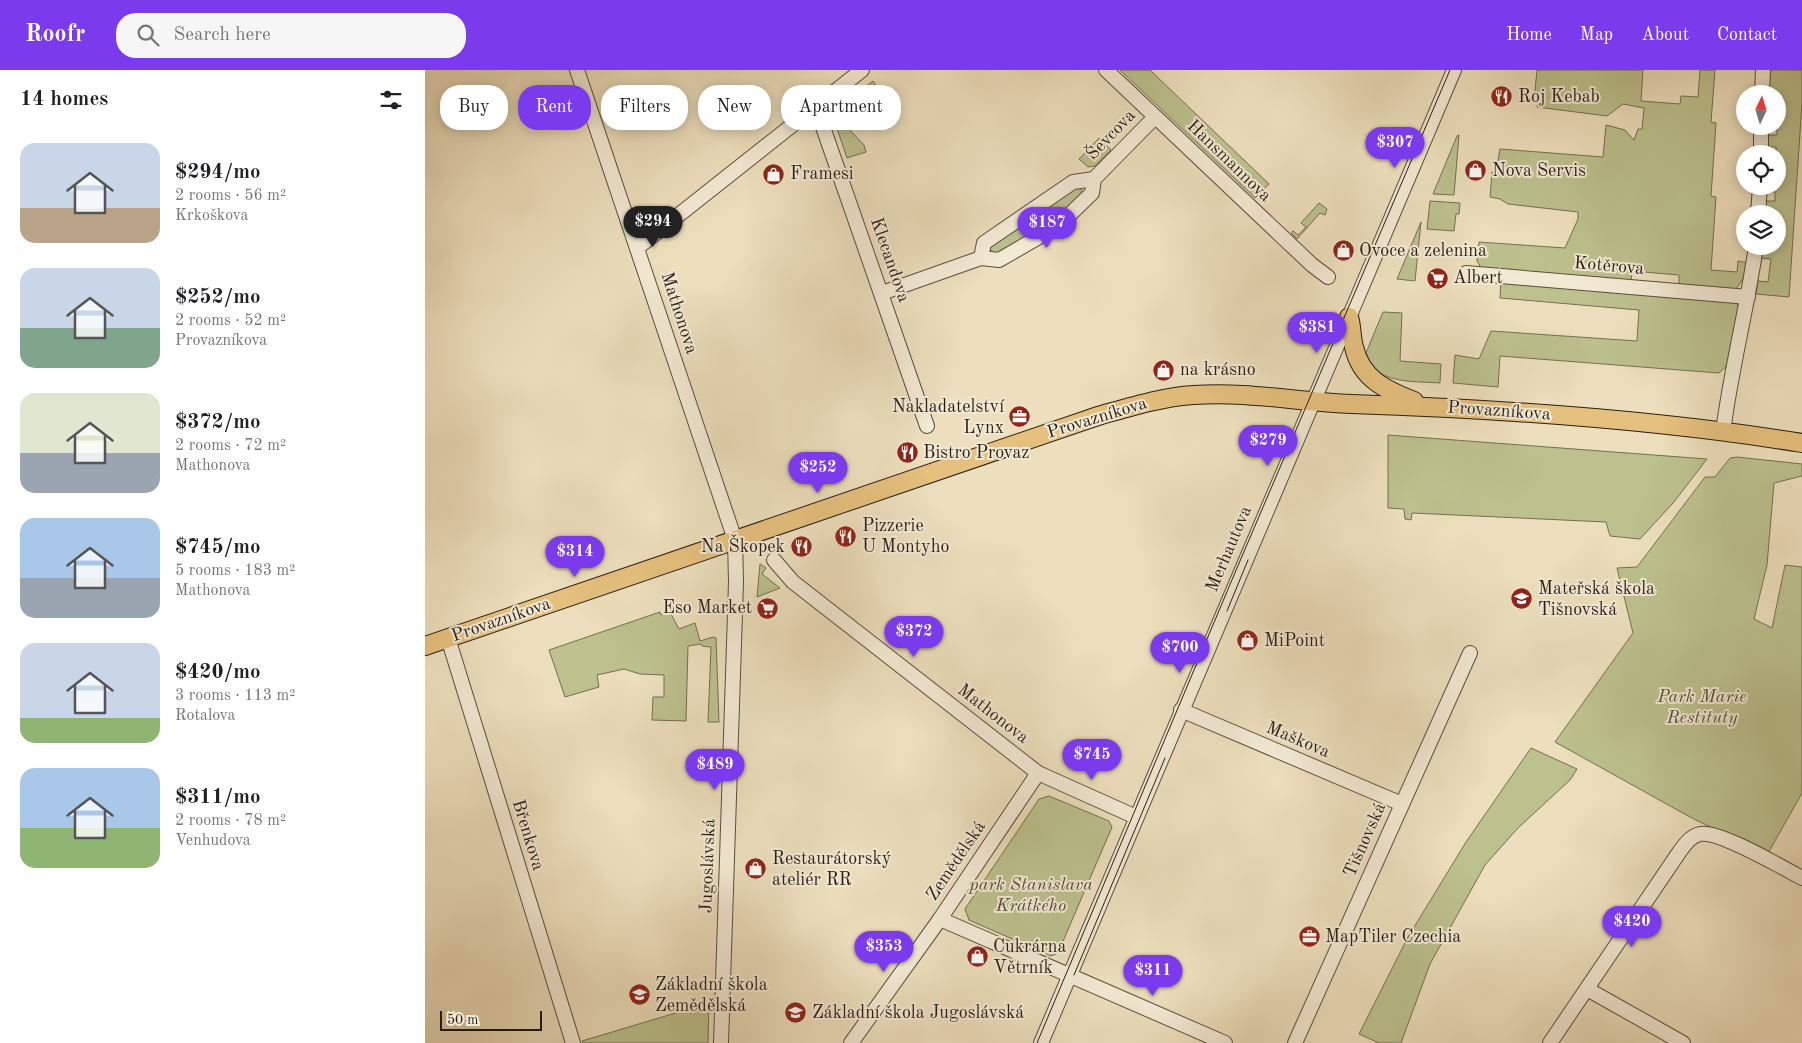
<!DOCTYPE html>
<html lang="en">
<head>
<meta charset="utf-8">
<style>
  :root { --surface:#fff; --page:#f6f6f6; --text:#202124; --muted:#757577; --accent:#7c3aed }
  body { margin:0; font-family:"Old Standard TT",serif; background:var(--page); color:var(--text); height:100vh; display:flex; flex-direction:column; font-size:19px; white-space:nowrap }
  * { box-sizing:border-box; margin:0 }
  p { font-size:16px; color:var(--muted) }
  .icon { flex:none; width:28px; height:28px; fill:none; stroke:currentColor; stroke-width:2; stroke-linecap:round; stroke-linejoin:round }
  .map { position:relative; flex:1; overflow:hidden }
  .side { display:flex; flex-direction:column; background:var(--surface); width:425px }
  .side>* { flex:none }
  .guide { position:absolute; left:15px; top:15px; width:475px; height:45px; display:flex; gap:10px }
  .needle { width:32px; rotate:4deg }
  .buttons { position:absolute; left:1311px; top:15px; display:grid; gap:10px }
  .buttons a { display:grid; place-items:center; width:50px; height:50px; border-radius:50%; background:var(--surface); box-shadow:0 2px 12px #0003; font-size:25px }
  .scale { position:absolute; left:15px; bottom:12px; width:102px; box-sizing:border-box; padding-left:5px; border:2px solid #281d15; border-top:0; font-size:14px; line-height:18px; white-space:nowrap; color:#281d15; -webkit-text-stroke:4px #f3ead4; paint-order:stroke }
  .price { position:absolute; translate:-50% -42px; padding:0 11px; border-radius:18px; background:var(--accent); color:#fff; font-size:16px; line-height:32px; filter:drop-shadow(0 1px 2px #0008) }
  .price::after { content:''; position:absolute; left:50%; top:30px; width:15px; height:11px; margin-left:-8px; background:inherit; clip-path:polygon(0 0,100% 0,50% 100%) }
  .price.current { background:#222; color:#fff }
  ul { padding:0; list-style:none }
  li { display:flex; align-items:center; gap:15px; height:125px; padding:0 20px }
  li span { display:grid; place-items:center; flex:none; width:140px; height:100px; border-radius:15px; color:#555 }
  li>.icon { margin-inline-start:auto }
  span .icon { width:60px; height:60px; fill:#fffc; stroke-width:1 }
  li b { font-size:21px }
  h2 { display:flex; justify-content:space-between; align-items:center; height:60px; padding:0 20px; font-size:21px }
  .chip { padding:0 18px; border-radius:20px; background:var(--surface); box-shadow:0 2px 12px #0003; font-size:18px; line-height:45px }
  .chip.current { background:var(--accent); color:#fff }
  header { display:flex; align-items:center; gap:30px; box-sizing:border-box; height:70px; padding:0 25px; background:var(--accent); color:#fff }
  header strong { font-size:24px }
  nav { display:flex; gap:28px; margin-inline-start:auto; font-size:18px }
  .search { width:350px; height:45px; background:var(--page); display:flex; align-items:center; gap:12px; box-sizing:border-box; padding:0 18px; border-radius:20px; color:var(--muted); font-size:19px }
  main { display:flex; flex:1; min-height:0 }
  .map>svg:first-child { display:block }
  .green { fill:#bcc18e; stroke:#726f52 }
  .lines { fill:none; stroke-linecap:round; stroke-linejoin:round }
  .minor-casing { stroke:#594e3f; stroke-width:16 }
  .major-casing { stroke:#281d15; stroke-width:20 }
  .minor { stroke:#f3ead4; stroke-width:14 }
  .major { stroke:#e6c07e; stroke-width:18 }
  .tram { stroke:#281d15; stroke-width:1 }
  .labels { text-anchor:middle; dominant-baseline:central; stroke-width:4; stroke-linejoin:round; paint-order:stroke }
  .poi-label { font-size:18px; fill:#281d15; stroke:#f3ead4; text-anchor:start }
  .street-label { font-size:18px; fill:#281d15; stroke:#f3ead4 }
  .park-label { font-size:18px; font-style:italic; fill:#544e39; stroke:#f3ead4 }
</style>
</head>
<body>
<header>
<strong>Roofr</strong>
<div class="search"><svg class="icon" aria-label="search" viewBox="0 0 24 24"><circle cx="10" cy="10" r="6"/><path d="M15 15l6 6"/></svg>Search here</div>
<nav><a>Home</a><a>Map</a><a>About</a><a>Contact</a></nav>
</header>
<main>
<section class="side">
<h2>14 homes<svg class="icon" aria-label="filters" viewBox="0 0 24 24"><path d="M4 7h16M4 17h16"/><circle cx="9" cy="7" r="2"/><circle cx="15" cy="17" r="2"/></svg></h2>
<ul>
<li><span style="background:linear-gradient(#c9d6e8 65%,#b9a48a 0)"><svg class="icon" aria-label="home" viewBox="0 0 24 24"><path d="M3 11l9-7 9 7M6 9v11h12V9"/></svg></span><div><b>$294/mo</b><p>2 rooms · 56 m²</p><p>Krkoškova</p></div></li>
<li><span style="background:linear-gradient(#c9d6e8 60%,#7fa58c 0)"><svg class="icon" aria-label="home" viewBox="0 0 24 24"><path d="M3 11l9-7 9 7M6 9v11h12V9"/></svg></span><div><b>$252/mo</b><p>2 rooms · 52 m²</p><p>Provazníkova</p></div></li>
<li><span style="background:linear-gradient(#dfe7d0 60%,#9aa5b1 0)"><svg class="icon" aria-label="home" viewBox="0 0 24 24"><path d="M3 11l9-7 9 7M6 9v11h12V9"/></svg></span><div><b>$372/mo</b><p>2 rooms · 72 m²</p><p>Mathonova</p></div></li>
<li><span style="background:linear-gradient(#a9c7e8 60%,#9aa5b1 0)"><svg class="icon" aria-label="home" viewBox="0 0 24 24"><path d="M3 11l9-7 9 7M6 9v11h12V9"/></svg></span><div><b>$745/mo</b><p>5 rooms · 183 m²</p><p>Mathonova</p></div></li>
<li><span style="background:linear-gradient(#c9d6e8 75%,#8fb573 0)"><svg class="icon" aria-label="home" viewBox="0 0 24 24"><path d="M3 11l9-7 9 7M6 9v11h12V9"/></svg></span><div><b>$420/mo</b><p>3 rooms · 113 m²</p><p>Rotalova</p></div></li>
<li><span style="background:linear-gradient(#a9c7e8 60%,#8fb573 0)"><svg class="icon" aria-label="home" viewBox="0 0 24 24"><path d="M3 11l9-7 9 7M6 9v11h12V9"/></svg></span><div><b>$311/mo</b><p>2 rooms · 78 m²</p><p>Venhudova</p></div></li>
</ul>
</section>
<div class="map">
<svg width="1377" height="973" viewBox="0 0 1377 973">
  <rect width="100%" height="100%" fill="#eddfbd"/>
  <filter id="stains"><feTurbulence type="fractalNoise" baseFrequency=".004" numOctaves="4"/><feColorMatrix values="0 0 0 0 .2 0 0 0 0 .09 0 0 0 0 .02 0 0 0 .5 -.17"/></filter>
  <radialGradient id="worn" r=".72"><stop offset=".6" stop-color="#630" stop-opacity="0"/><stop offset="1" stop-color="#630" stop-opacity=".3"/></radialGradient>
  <g class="green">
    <polygon points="695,0 725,0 844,114 830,128"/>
    <polygon points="1112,0 1218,0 1216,31 1255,34 1256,26 1273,27 1275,0 1290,0 1286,52 1291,53 1286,126 1291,127 1286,200 1312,202 1313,191 1323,193 1321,204 1311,219 1254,216 1254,205 1207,201 1206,212 1056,198 1052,191 1054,172 1140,178 1153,149 1153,142 1083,134 1075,129 1065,127 1067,102 1071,102 1075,79 1178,87 1181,55 1200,60 1209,70 1213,59 1217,59 1219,38 1198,34 1182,46 1112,37 1113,31 1109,30"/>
    <polygon points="1342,0 1377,0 1377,33 1364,227 1331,224 1333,211 1343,212 1346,189 1336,188 1337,176 1352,176 1352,144 1339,144 1340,131 1350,131 1350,122 1340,121 1341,116 1352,116 1351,77 1342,77 1342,65 1352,65 1352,24 1342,24"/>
    <polygon points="448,11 459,27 445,38 439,32 433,36 437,41 420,55 439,75 441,82 422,88 407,44"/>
    <polygon points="1034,65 1029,125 1008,124 1032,66"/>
    <polygon points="674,68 686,80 670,96 663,97 654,89"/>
    <polygon points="650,118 656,119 658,124 637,146 573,186 567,184 565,177"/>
    <polygon points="1005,131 1035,133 1034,144 1031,144 1029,161 1002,159"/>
    <polygon points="894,133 902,139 900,145 895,143 872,169 866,163 868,161 873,165 881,157 876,153"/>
    <polygon points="996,152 990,211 972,209"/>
    <polygon points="1076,209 1311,232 1315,240 1304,294 1294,303 1075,286 1073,317 1028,313 1030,285 1054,289 1066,261 1212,271 1214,240 1075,228"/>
    <path d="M958 242 977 243 975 291 1016 294 1015 313C990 311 948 315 941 283Z"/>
    <polygon points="963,365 1282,389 1249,432 1215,469 1185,466 1181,452 987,443 986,450 980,449 979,439 963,438"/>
    <polygon points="1312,387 1377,394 1377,406 1349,413 1342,495 1329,549 1347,558 1360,495 1377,497 1377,723 1342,785 1265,747 1130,672 1208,563 1192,498 1212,497 1280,407 1290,407 1305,388"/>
    <polygon points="335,494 341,498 337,504 355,518 332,527"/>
    <polygon points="235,542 236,545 245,542 254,559 270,553 275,571 288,567 291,568 294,652 283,652 286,577 277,576 276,574 263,576 261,651 227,650 228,627 239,627 239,605 215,604 199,599 172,605 174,617 140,627 124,580"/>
    <polygon points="1106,678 1152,699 1145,710 1093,758 1060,795 1005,894 976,973 954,973 934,964 983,867 1041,772"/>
    <polygon points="624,726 684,751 687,757 633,883 626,886 544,850 540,839 614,729"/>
    <polygon points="284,933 283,973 158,973 157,971"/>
  </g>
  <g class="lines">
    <defs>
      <g id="minor">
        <polyline points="152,0 310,470 311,512 296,973"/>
        <polyline points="681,0 887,195 903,207"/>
        <polyline points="1337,24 1338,0"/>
        <polyline points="391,37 502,356"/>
        <polyline points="1336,84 1336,56"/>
        <polyline points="1333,144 1335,116"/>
        <polyline points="212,178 437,0"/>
        <polyline points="556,188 559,173 648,112 669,109"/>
        <polyline points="1041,203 1323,227"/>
        <polyline points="457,223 556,188 574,190 633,156 667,123 669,109 730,47"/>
        <path d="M1298 362C1306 299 1322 239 1331 176"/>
        <polyline points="349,490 368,512 613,703 711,747"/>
        <polyline points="23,568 148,973"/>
        <polyline points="756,640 977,734"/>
        <polyline points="515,849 800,973"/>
        <polyline points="1162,919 1258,973"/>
        <polyline points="426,973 515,849 613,703"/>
        <polyline points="616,973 1029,0"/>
        <polyline points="870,973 1045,583"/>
        <path d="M1125 973 1255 781C1261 773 1266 766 1275 764 1294 760 1358 798 1377 808"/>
      </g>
      <g id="major">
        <path d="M924 247C927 256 926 267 929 277 936 309 961 320 989 331"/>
        <path d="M0 576 673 346C705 337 736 327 769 325 821 321 874 332 927 334 1077 339 1228 349 1377 373"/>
      </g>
    </defs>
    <use href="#minor" class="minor-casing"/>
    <use href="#major" class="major-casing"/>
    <use href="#minor" class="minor"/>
    <use href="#major" class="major"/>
    <g class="tram">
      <polyline points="802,541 823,490"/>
      <polyline points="649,905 740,688"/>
      <polyline points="612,973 809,505 1025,0"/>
    </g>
  </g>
  <defs>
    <symbol id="restaurant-disc" viewBox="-11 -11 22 22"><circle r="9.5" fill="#8f2418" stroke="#f3ead4"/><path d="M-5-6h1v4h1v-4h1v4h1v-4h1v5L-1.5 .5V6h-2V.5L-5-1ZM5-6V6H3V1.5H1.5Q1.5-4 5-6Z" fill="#fff"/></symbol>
    <symbol id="shop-disc" viewBox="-11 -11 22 22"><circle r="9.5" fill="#8f2418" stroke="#f3ead4"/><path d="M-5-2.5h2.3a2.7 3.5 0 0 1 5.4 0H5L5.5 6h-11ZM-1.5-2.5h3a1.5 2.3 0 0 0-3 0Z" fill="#fff"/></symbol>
    <symbol id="supermarket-disc" viewBox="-11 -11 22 22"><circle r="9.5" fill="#8f2418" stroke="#f3ead4"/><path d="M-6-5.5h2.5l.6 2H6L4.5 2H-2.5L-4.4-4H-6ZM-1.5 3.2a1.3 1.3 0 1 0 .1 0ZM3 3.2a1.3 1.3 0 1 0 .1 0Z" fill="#fff"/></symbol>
    <symbol id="office-disc" viewBox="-11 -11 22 22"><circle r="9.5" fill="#8f2418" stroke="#f3ead4"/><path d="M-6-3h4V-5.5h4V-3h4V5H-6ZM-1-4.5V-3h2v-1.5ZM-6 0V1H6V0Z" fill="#fff"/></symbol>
    <symbol id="school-disc" viewBox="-11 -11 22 22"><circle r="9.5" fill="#8f2418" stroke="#f3ead4"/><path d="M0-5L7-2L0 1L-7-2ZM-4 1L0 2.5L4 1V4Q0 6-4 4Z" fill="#fff"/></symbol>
  </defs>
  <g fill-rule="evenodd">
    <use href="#restaurant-disc" x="1064" y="14" width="25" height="25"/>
    <use href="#shop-disc" x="1038" y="88" width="25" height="25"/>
    <use href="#shop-disc" x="336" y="92" width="25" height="25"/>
    <use href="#shop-disc" x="906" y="168" width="25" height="25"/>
    <use href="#supermarket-disc" x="1000" y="196" width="25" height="25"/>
    <use href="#shop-disc" x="726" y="288" width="25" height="25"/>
    <use href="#office-disc" x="582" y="334" width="25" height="25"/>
    <use href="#restaurant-disc" x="470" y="370" width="25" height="25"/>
    <use href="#restaurant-disc" x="408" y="454" width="25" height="25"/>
    <use href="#restaurant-disc" x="364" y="464" width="25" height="25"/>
    <use href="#school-disc" x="1084" y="516" width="25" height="25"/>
    <use href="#supermarket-disc" x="330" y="526" width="25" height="25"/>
    <use href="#shop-disc" x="810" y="558" width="25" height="25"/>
    <use href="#shop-disc" x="318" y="786" width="25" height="25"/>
    <use href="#office-disc" x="872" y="854" width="25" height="25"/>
    <use href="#shop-disc" x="540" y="874" width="25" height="25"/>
    <use href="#school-disc" x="202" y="912" width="25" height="25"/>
    <use href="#school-disc" x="358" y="930" width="25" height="25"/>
  </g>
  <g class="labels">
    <g class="poi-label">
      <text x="1093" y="27">Roj Kebab</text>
      <text x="1067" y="101">Nova Servis</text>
      <text x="365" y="104">Framesi</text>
      <text x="934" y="181">Ovoce a zelenina</text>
      <text x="1028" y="208">Albert</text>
      <text x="755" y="300">na krásno</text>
      <text x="579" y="337" text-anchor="end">Nakladatelství<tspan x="579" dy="21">Lynx</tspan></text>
      <text x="498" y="383">Bistro Provaz</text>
      <text x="437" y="456">Pizzerie<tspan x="437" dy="21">U Montyho</tspan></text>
      <text x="360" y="477" text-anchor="end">Na Škopek</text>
      <text x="1113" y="519">Mateřská škola<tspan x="1113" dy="21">Tišnovská</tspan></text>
      <text x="327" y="538" text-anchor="end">Eso Market</text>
      <text x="839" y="571">MiPoint</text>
      <text x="347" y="789">Restaurátorský<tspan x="347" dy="21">ateliér RR</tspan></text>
      <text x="900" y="867">MapTiler Czechia</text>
      <text x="568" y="877">Cukrárna<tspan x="568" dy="21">Větrník</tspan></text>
      <text x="230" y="915">Základní škola<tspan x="230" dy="21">Zemědělská</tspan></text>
      <text x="387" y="943">Základní škola Jugoslávská</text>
    </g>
    <g class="street-label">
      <text transform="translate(686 65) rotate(-46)">Ševcova</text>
      <text transform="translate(804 91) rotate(44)">Hansmannova</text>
      <text transform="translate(465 190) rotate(71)">Klecandova</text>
      <text transform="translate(1184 196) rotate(5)">Kotěrova</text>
      <text transform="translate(254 243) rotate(72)">Mathonova</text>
      <text transform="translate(1074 341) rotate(4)">Provazníkova</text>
      <text transform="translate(672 348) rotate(-17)">Provazníkova</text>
      <text transform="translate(804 479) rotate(-67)">Merhautova</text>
      <text transform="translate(76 550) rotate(-19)">Provazníkova</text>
      <text transform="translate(568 644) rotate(38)">Mathonova</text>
      <text transform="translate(873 670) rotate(23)">Maškova</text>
      <text transform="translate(103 765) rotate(73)">Břenkova</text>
      <text transform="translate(940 770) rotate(-66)">Tišnovská</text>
      <text transform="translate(531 791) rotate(-56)">Zemědělská</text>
      <text transform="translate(283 796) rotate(-88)">Jugoslávská</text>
    </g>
    <g class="park-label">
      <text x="1277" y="627">Park Marie<tspan x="1277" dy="21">Restituty</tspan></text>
      <text x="606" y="815">park Stanislava<tspan x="606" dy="21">Krátkého</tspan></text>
    </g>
  </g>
  <rect width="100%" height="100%" filter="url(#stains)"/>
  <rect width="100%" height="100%" fill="url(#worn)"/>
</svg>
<div class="buttons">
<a><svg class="needle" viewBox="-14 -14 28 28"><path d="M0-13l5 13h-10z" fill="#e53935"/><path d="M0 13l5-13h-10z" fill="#757577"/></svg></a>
<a><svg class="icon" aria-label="locate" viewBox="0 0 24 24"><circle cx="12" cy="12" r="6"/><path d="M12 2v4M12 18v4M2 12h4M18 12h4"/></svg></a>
<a><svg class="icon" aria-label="layers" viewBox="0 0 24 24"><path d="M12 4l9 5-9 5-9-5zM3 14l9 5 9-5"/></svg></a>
</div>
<div class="scale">50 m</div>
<b class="price" style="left:970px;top:99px">$307</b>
<b class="price current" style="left:228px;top:178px">$294</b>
<b class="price" style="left:622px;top:179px">$187</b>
<b class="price" style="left:892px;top:284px">$381</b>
<b class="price" style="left:843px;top:397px">$279</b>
<b class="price" style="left:393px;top:424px">$252</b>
<b class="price" style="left:150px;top:508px">$314</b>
<b class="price" style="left:489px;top:588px">$372</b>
<b class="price" style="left:755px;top:604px">$700</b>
<b class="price" style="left:667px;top:711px">$745</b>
<b class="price" style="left:290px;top:721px">$489</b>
<b class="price" style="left:1207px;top:878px">$420</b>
<b class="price" style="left:459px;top:903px">$353</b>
<b class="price" style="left:728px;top:927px">$311</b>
<div class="guide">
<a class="chip">Buy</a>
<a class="chip current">Rent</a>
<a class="chip">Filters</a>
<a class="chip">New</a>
<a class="chip">Apartment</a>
</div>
</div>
</main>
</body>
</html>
